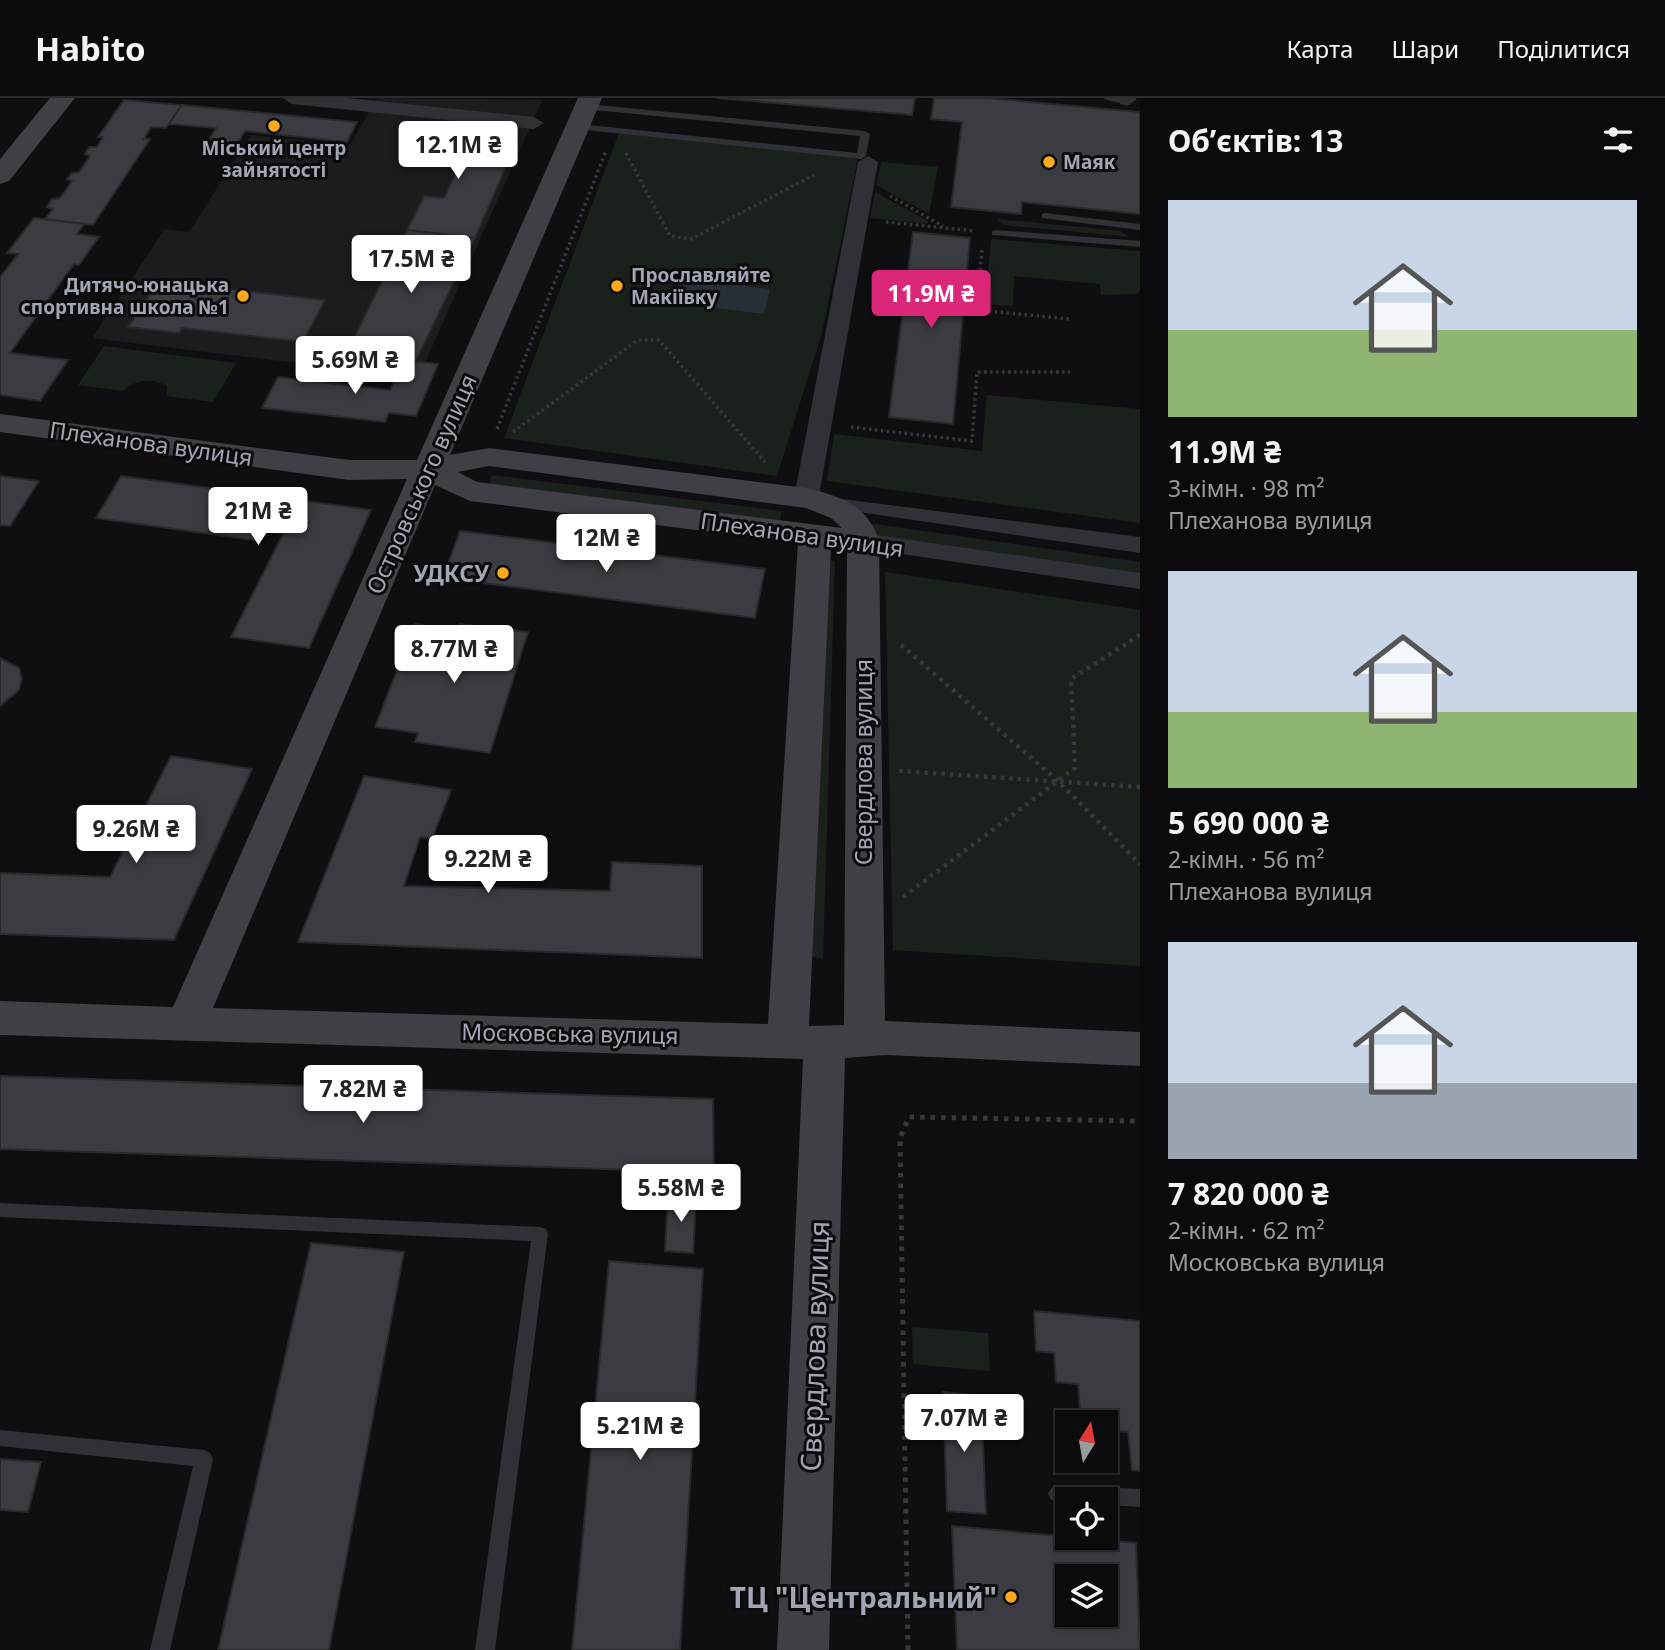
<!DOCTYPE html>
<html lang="uk">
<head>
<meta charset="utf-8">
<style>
  :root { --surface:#0b0b0d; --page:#141416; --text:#f1f3f6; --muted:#9a9b9d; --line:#2b2b2e; --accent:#db2777 }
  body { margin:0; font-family:"Noto Sans",sans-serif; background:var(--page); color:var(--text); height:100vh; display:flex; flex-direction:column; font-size:26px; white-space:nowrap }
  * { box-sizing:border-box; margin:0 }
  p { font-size:23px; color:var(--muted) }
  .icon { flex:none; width:38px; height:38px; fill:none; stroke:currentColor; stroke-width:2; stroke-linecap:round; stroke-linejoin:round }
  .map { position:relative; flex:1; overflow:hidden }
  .drawer { display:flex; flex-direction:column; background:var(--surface); width:525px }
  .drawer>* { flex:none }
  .needle { width:46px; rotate:11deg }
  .buttons { position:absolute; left:1055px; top:1312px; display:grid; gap:14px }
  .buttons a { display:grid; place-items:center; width:63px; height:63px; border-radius:0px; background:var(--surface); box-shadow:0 2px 5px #0004,0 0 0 2px var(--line); font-size:35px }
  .price { position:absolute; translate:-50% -60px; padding:0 16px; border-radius:7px; background:#fff; color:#222; font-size:23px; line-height:46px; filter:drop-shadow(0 2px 4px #0008) }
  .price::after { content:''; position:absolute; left:50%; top:42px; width:21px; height:16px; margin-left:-10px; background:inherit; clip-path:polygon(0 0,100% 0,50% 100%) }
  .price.on { background:var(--accent); color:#fff }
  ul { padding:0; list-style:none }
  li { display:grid; align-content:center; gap:14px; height:371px; padding:0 28px }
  li span { display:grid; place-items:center; height:217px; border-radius:0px; color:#555 }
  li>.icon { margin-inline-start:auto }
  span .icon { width:126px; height:126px; fill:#fffc; stroke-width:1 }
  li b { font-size:30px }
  h2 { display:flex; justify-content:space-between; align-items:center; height:84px; padding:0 28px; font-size:30px }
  header { display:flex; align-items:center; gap:42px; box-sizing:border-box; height:98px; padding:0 35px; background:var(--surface); border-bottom:2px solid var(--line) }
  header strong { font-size:33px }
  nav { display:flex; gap:38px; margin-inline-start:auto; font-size:24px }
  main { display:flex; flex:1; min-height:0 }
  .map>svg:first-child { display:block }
  .built { fill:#1b1c1e }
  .green { fill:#1a211a }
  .water { fill:#262f35 }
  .building { fill:#3b3c41; stroke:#29292d; stroke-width:2; fill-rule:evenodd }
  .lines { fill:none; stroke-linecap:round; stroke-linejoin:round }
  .path-far2 { stroke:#36383d; stroke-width:3.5; stroke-dasharray:2.5 3.5; stroke-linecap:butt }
  .path-far1 { stroke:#36383d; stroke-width:4.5; stroke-dasharray:3.5 5; stroke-linecap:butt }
  .path { stroke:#36383d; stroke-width:5; stroke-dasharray:4.5 6; stroke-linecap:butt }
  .lane { fill:#303136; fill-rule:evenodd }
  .street { fill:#303136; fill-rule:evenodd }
  .secondary { fill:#3e4046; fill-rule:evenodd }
  .poi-dot { fill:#fcaa1c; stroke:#0b0b0c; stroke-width:2.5 }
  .labels { text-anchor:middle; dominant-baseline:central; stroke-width:6; stroke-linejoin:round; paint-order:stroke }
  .far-poi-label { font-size:19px; font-weight:bold; fill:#a0a6b3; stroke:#0b0b0c; text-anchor:start }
  .street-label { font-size:23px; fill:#a0a6b3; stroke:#0b0b0c }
  .poi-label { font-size:23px; font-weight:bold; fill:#a0a6b3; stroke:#0b0b0c; text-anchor:end }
  .near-street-label { font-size:28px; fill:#a0a6b3; stroke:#0b0b0c }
  .near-poi-label { font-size:28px; font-weight:bold; fill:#a0a6b3; stroke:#0b0b0c; text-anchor:end }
</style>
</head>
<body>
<header>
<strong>Habito</strong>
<nav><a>Карта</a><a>Шари</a><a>Поділитися</a></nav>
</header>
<main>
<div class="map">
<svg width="1140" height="1552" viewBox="0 0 1140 1552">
  <rect width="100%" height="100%" fill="#0f0f11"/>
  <polygon class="built" points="377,0 542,2 423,269 336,259 331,269 92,240 165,131 189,134 251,37 350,47"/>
  <g class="green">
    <polygon points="619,35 858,59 822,235 777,378 504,340"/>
    <polygon points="881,64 938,69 929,116 876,87"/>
    <polygon points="875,94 928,123 927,126 870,120"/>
    <polygon points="997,121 1121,133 1129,139 1003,127"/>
    <polygon points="991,141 1140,153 1140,191 1137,196 1101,197 1100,186 1014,178 1013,208 985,206"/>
    <path d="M104 248 236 265 213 304 167 298V288C152 279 136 281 123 293L78 287Z"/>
    <polygon points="987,297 1140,311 1140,425 827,383 834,336 982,353"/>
    <polygon points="492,377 782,413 779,428 487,391"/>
    <polygon points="868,425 1140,464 1140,478 874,440"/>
    <polygon points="817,462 835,463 823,861 798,854"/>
    <polygon points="885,474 1140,512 1140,868 893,852"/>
    <polygon points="912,1229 988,1235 990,1273 913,1266"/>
  </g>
  <polygon class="water" points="681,181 770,191 764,216 674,205"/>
  <g class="building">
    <polygon points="717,0 915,0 912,17"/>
    <polygon points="934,0 987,0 1140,14 1140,116 1022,104 1021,116 951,109 962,24 931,21"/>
    <polygon points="124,2 182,7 166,30 151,29 144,41 150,41 93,127 45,121 53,111 47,109 52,101 60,100 72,83 67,81 72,75 79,74 90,58 85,56 89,49 97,49 103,39 98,39"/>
    <polygon points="182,7 357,24 347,44 245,33 236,48 207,45 216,30 169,26"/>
    <polygon points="426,32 504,40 499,52 513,53 475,140 407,132 424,98 444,100 458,70 398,64 409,43 420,44"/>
    <polygon points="34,120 84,126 77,136 99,139 79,167 74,166 10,255 68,262 40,303 0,297 0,179 18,156 7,155"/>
    <polygon points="407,132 475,140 416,263 347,254"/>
    <polygon points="913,134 970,140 953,326 889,319"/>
    <polygon points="159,183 325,202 303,244 182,230 179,235 128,229"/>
    <polygon points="403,262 438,266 416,318 389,315 385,324 262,310 278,279 390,292"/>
    <polygon points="0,378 39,383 10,428 0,427"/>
    <polygon points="121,378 371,412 309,550 231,539 283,436 265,433 260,443 96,420"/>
    <polygon points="460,433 765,471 755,520 443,480"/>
    <polygon points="415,526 458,533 460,526 528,534 490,655 415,644 418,635 375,629"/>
    <polygon points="0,560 19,570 22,581 19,592 0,608"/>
    <polygon points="171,658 252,671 174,842 0,836 0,775 110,779"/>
    <polygon points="364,678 451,692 432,741 420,739 404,788 610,793 612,764 702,768 702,860 298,844"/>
    <polygon points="0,978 713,1001 714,1087 633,1085 633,1072 0,1051"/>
    <polygon points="668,1097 696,1099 693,1155 665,1153"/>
    <polygon points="311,1145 404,1154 329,1552 218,1552"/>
    <polygon points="609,1163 703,1171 680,1552 572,1552"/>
    <polygon points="1034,1213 1140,1223 1140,1373 1132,1372 1128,1334 1106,1332 1106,1325 1081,1325 1078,1286 1056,1284 1054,1255 1036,1253"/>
    <polygon points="943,1294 981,1298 986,1416 947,1413"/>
    <polygon points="0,1361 41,1364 28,1414 0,1412"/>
    <path d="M952 1428 1136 1445 1140 1552H957ZM1068 1479H1106V1517H1068Z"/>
  </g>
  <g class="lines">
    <g class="path-far2">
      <polyline points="626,55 670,138 691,141 814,77"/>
      <polyline points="890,98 943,128"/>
      <polyline points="886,124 975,133"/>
      <polyline points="982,152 977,212 1069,221"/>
      <polyline points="851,329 972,343 977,274 1070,274"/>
      <polyline points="497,331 606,53"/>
      <polyline points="513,334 638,242 659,242 765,364"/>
    </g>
    <g class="path-far1">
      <polyline points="901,547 1058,683 1140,766"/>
      <polyline points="899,673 1140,689"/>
      <polyline points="903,799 1075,670 1071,581 1140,537"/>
    </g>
    <polyline class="path" points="908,1552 900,1040 909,1019 1140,1023"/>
    <g class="lane">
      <path d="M1103 0H1130L1131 2C1125 7 1109 4 1103 0Z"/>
      <polygon points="587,6 865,33 870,36 866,58 861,61 576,31 576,27 579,26 857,55 860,38 584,11 584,7"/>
      <polygon points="1045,115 1140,126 1140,132 1042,120 1042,116"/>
      <polygon points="995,132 1140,143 1140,149 992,137 992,133"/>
      <polygon points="0,1105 540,1129 546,1131 548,1136 495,1552 475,1552 531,1143 0,1119"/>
      <polygon points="0,1332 204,1352 210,1355 213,1361 170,1552 150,1552 193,1368 0,1348"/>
      <polygon points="1057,1387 1140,1391 1140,1409 1106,1407 1106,1402 1068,1402 1068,1405 1051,1402 1048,1396 1051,1390"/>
    </g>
    <g class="street">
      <polygon points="283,0 347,0 534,19 544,25 534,31 292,6"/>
      <polygon points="1118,0 1136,0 1136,2 1127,8 1120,6"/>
      <polygon points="868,58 878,64 819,398 1140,439 1140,455 797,405 794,400 858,64"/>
      <polygon points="863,435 1140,475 1140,491 854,449 850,443 854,437"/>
    </g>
    <g class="secondary">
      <polygon points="50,0 75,0 9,83 0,86 0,61"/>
      <path d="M578 0H602L450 357 489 350 806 390C840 398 868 407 879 443L885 923 1140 934V968L885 957 845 960 829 1552H777L803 961 0 937V903L173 909 407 381 349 382 0 334V316L349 362H417ZM489 368 806 410 831 420 842 430 477 384 458 374ZM435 387 470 403 798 445 768 926 213 910ZM831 449H847L844 927 809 928Z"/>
    </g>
  </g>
  <g class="poi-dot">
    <circle cx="274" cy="28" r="7"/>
    <circle cx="1049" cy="64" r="7"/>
    <circle cx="617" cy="188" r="7"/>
    <circle cx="243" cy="198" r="7"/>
    <circle cx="503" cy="475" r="7"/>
    <circle cx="1011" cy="1499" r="7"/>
  </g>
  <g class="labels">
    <g class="far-poi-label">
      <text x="274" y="50" text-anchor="middle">Міський центр<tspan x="274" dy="22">зайнятості</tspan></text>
      <text x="1063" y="64">Маяк</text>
      <text x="631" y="177">Прославляйте<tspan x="631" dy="22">Макіївку</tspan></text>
      <text x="229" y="187" text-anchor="end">Дитячо-юнацька<tspan x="229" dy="22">спортивна школа №1</tspan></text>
    </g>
    <g class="street-label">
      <text transform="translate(151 345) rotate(8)">Плеханова вулиця</text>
      <text transform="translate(421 386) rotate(-66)">Островського вулиця</text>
      <text transform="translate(802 436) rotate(8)">Плеханова вулиця</text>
      <text transform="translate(863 664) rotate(-90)">Свердлова вулиця</text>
      <text transform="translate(570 935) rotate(1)">Московська вулиця</text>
    </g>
    <g class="poi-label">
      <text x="489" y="475">УДКСУ</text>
    </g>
    <g class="near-street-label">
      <text transform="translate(814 1248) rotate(-88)">Свердлова вулиця</text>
    </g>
    <g class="near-poi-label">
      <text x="997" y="1499">ТЦ "Центральний"</text>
    </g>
  </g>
</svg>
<div class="buttons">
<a><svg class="needle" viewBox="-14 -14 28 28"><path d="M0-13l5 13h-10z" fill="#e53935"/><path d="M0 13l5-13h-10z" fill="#9a9b9d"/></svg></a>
<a><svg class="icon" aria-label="locate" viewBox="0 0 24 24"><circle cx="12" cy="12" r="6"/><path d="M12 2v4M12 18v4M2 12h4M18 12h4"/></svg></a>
<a><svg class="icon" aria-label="layers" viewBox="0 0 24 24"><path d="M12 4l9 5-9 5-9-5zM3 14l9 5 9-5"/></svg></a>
</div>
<b class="price" style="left:458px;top:83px">12.1M ₴</b>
<b class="price" style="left:411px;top:197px">17.5M ₴</b>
<b class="price on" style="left:931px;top:232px">11.9M ₴</b>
<b class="price" style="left:355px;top:298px">5.69M ₴</b>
<b class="price" style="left:258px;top:449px">21M ₴</b>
<b class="price" style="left:606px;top:476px">12M ₴</b>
<b class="price" style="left:454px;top:587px">8.77M ₴</b>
<b class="price" style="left:136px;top:767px">9.26M ₴</b>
<b class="price" style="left:488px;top:797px">9.22M ₴</b>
<b class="price" style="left:363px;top:1027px">7.82M ₴</b>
<b class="price" style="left:681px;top:1126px">5.58M ₴</b>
<b class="price" style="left:964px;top:1356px">7.07M ₴</b>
<b class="price" style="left:640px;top:1364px">5.21M ₴</b>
</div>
<section class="drawer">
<h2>Об’єктів: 13<svg class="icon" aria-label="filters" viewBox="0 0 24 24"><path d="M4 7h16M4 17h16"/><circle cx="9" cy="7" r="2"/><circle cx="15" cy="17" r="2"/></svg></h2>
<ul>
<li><span style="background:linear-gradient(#c9d6e8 60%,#8fb573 0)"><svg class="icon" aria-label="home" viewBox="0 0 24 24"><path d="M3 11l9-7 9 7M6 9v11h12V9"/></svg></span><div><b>11.9M ₴</b><p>3-кімн. · 98 m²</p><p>Плеханова вулиця</p></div></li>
<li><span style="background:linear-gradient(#c9d6e8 65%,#8fb573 0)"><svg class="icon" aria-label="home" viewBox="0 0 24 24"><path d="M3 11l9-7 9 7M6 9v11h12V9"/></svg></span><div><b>5 690 000 ₴</b><p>2-кімн. · 56 m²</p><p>Плеханова вулиця</p></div></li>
<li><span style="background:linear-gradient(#c9d6e8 65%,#9aa5b1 0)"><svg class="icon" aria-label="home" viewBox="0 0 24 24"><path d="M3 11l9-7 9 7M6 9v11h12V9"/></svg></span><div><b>7 820 000 ₴</b><p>2-кімн. · 62 m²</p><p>Московська вулиця</p></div></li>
</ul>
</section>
</main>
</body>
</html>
